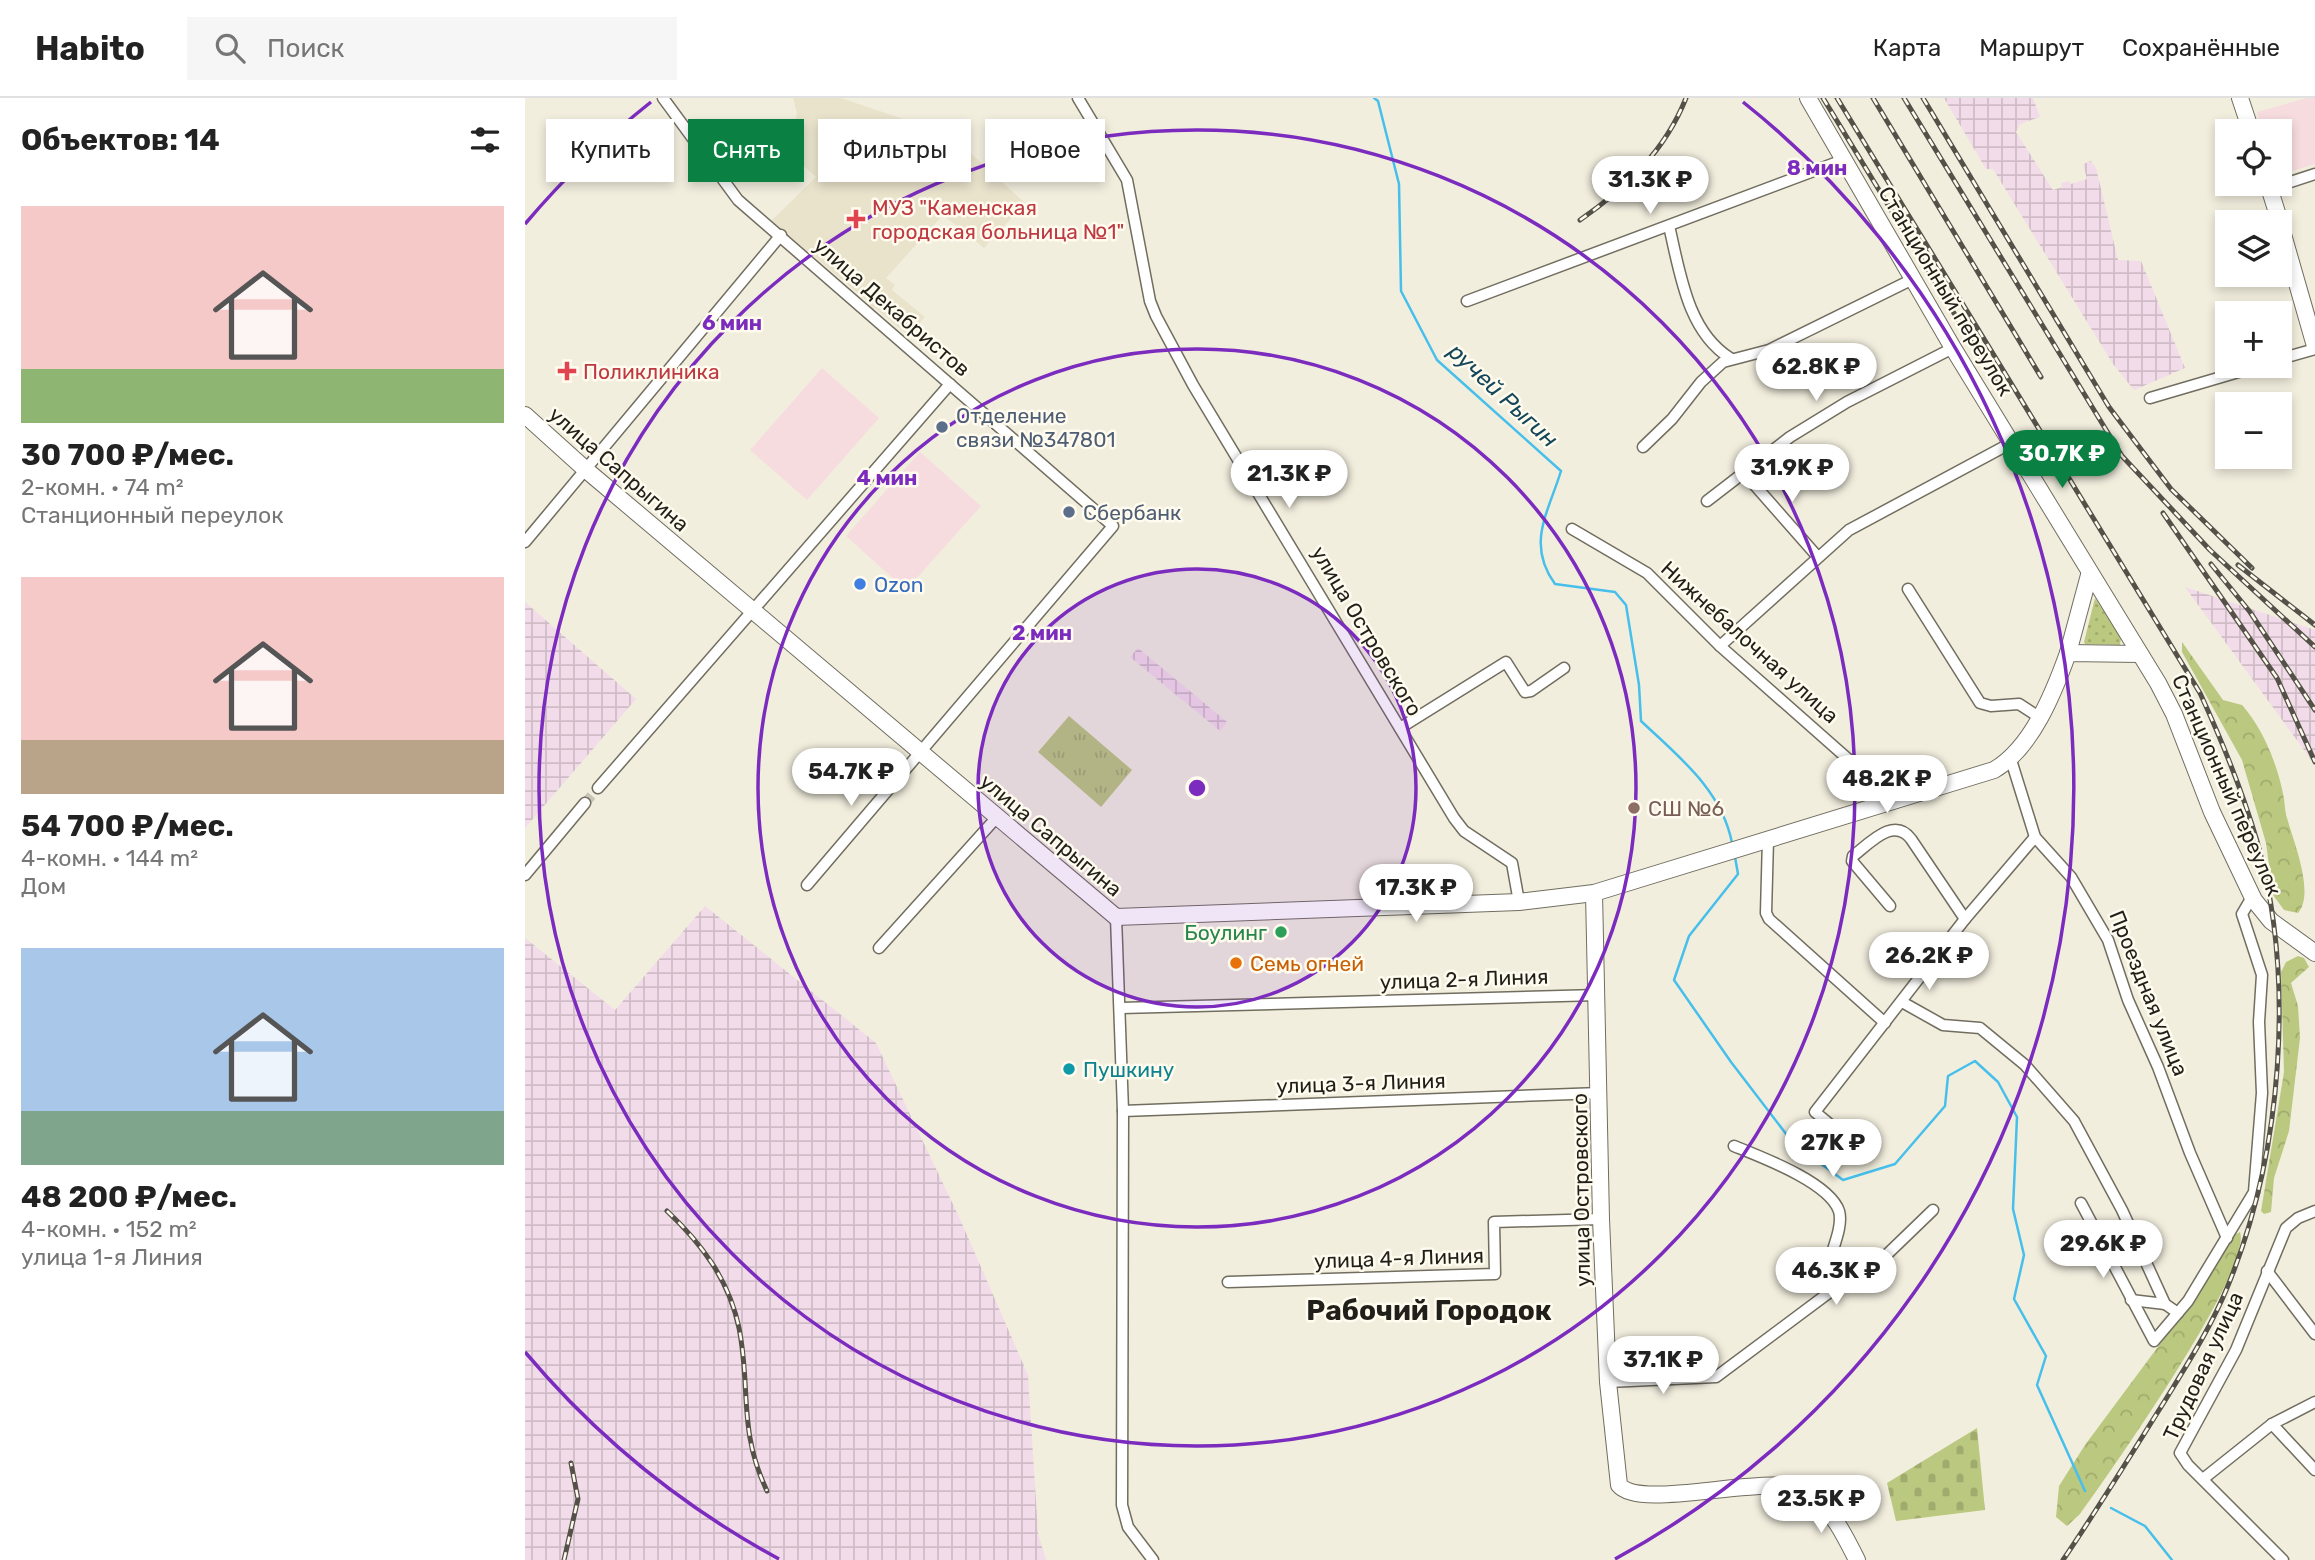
<!DOCTYPE html>
<html lang="ru">
<head>
<meta charset="utf-8">
<style>
  :root { --surface:#fff; --page:#f6f6f6; --text:#222; --muted:#767676; --line:#e0e0e0; --accent:#0b8043 }
  body { margin:0; font-family:Rubik,sans-serif; background:var(--page); color:var(--text); height:100vh; display:flex; flex-direction:column; font-size:26px; white-space:nowrap }
  * { box-sizing:border-box; margin:0 }
  p { font-size:23px; color:var(--muted) }
  .icon { flex:none; width:38px; height:38px; fill:none; stroke:currentColor; stroke-width:2; stroke-linecap:round; stroke-linejoin:round }
  .map { position:relative; flex:1; overflow:hidden }
  .sheet { display:flex; flex-direction:column; background:var(--surface); width:525px }
  .sheet>* { flex:none }
  .banner { position:absolute; left:21px; top:21px; width:665px; height:63px; display:flex; gap:14px }
  .tools { position:absolute; left:1690px; top:21px; display:grid; gap:14px }
  .tools a { display:grid; place-items:center; width:77px; height:77px; border-radius:0px; background:var(--surface); box-shadow:0 4px 10px #0003; font-size:35px }
  .price { position:absolute; translate:-50% -60px; padding:0 16px; border-radius:24px; background:#fff; color:#222; font-size:23px; line-height:46px; filter:drop-shadow(0 2px 4px #0008) }
  .price::after { content:''; position:absolute; left:50%; top:42px; width:21px; height:16px; margin-left:-10px; background:inherit; clip-path:polygon(0 0,100% 0,50% 100%) }
  .price.on { background:var(--accent); color:#fff }
  ul { padding:0; list-style:none }
  li { display:grid; align-content:center; gap:14px; height:371px; padding:0 21px }
  li span { display:grid; place-items:center; height:217px; border-radius:0px; color:#555 }
  li>.icon { margin-inline-start:auto }
  span .icon { width:126px; height:126px; fill:#fffc; stroke-width:1 }
  li b { font-size:30px }
  h2 { display:flex; justify-content:space-between; align-items:center; height:84px; padding:0 21px; font-size:30px }
  .chip { padding:0 24px; border-radius:0px; background:var(--surface); box-shadow:0 4px 10px #0003; font-size:24px; line-height:63px }
  .chip.on { background:var(--accent); color:#fff }
  header { display:flex; align-items:center; gap:42px; box-sizing:border-box; height:98px; padding:0 35px; background:var(--surface); border-bottom:2px solid var(--line) }
  header strong { font-size:33px }
  nav { display:flex; gap:38px; margin-inline-start:auto; font-size:24px }
  .search { width:490px; height:63px; background:var(--page); display:flex; align-items:center; gap:18px; box-sizing:border-box; padding:0 24px; border-radius:0px; color:var(--muted); font-size:26px }
  main { display:flex; flex:1; min-height:0 }
  .map>svg:first-child { display:block }
  .built { fill:#e9e3cc }
  .industrial { fill:url(#industrial-grid) }
  .education { fill:#f7dcdf }
  .grass { fill:url(#grass-dots) }
  .forest { fill:url(#forest-crowns) }
  .cemetery { fill:url(#cemetery-stones) }
  .park { fill:url(#park-tufts) }
  .lines { fill:none; stroke-linecap:round; stroke-linejoin:round }
  .stream { stroke:#47bfeb; stroke-width:2.5 }
  .street-tunnel { stroke:#c8c5b7; stroke-width:10; stroke-dasharray:10 5; stroke-linecap:butt }
  .street-casing { stroke:#716d5f; stroke-width:13 }
  .secondary-casing { stroke:#716d5f; stroke-width:18 }
  .street { stroke:#fff; stroke-width:10 }
  .secondary { stroke:#fff; stroke-width:16 }
  .rail-casing { stroke:#535148; stroke-width:5 }
  .rail { stroke:#fffbee; stroke-width:2.5; stroke-dasharray:8; stroke-linecap:butt }
  .ring { fill:none; stroke:#7b2cbf; stroke-width:3.5 }
  .health-dot { fill:#e0444e; stroke:#fffbee; stroke-width:2.5 }
  .service-dot { fill:#5c6f8a; stroke:#fffbee; stroke-width:2.5 }
  .shop-dot { fill:#3f7fe0; stroke:#fffbee; stroke-width:2.5 }
  .education-dot { fill:#8d6e63; stroke:#fffbee; stroke-width:2.5 }
  .leisure-dot { fill:#2e9e5b; stroke:#fffbee; stroke-width:2.5 }
  .food-dot { fill:#e8710a; stroke:#fffbee; stroke-width:2.5 }
  .culture-dot { fill:#0f9aa8; stroke:#fffbee; stroke-width:2.5 }
  .labels { text-anchor:middle; dominant-baseline:central; stroke-width:5; stroke-linejoin:round; paint-order:stroke }
  .health-label { font-size:21px; fill:#be3a42; stroke:#fffbee; text-anchor:start }
  .street-label { font-size:21px; fill:#211f19; stroke:#fffbee }
  .service-label { font-size:21px; fill:#4e5e75; stroke:#fffbee; text-anchor:start }
  .shop-label { font-size:21px; fill:#366cbe; stroke:#fffbee; text-anchor:start }
  .education-label { font-size:21px; fill:#785e54; stroke:#fffbee; text-anchor:start }
  .leisure-label { font-size:21px; fill:#27864d; stroke:#fffbee; text-anchor:end }
  .food-label { font-size:21px; fill:#c56008; stroke:#fffbee; text-anchor:start }
  .culture-label { font-size:21px; fill:#0d838f; stroke:#fffbee; text-anchor:start }
  .water-label { font-size:23px; font-style:italic; fill:#15475a; stroke:#fffbee }
  .district-label { font-size:28px; font-weight:bold; fill:#211f19; stroke:#fffbee }
  .centre { fill:#7b2cbf; stroke:#fffbee; stroke-width:3.5 }
  .ring-label { font-size:21px; text-anchor:middle; font-weight:bold; fill:#7b2cbf; stroke:#fffbee; stroke-width:5; stroke-linejoin:round; paint-order:stroke }
</style>
</head>
<body>
<header>
<strong>Habito</strong>
<div class="search"><svg class="icon" aria-label="search" viewBox="0 0 24 24"><circle cx="10" cy="10" r="6"/><path d="M15 15l6 6"/></svg>Поиск</div>
<nav><a>Карта</a><a>Маршрут</a><a>Сохранённые</a></nav>
</header>
<main>
<section class="sheet">
<h2>Объектов: 14<svg class="icon" aria-label="filters" viewBox="0 0 24 24"><path d="M4 7h16M4 17h16"/><circle cx="9" cy="7" r="2"/><circle cx="15" cy="17" r="2"/></svg></h2>
<ul>
<li><span style="background:linear-gradient(#f6c9c9 75%,#8fb573 0)"><svg class="icon" aria-label="home" viewBox="0 0 24 24"><path d="M3 11l9-7 9 7M6 9v11h12V9"/></svg></span><div><b>30 700 ₽/мес.</b><p>2-комн. · 74 m²</p><p>Станционный переулок</p></div></li>
<li><span style="background:linear-gradient(#f6c9c9 75%,#b9a48a 0)"><svg class="icon" aria-label="home" viewBox="0 0 24 24"><path d="M3 11l9-7 9 7M6 9v11h12V9"/></svg></span><div><b>54 700 ₽/мес.</b><p>4-комн. · 144 m²</p><p>Дом</p></div></li>
<li><span style="background:linear-gradient(#a9c7e8 75%,#7fa58c 0)"><svg class="icon" aria-label="home" viewBox="0 0 24 24"><path d="M3 11l9-7 9 7M6 9v11h12V9"/></svg></span><div><b>48 200 ₽/мес.</b><p>4-комн. · 152 m²</p><p>улица 1-я Линия</p></div></li>
</ul>
</section>
<div class="map">
<svg width="1790" height="1462" viewBox="0 0 1790 1462">
  <defs>
    <pattern id="industrial-grid" width="8" height="8" patternUnits="userSpaceOnUse" patternTransform="scale(1.75)"><rect width="8" height="8" fill="#f3dce9"/><path d="M0 4h8M4 0v8" fill="none" stroke="#d0bcc7"/></pattern>
    <pattern id="grass-dots" width="8" height="8" patternUnits="userSpaceOnUse" patternTransform="scale(1.75)"><rect width="8" height="8" fill="#bbc87f"/><path d="M2 2h.1M6 6h.1" fill="none" stroke="#a0ab6d" stroke-width="1.8" stroke-linecap="round"/></pattern>
    <pattern id="forest-crowns" width="20" height="18" patternUnits="userSpaceOnUse" patternTransform="scale(1.75)"><rect width="20" height="18" fill="#bbc87f"/><path d="M2 6a3 3 0 1 1 6 0M12 15a3 3 0 1 1 6 0" fill="none" stroke="#a0ab6d"/></pattern>
    <pattern id="cemetery-stones" width="16" height="16" patternUnits="userSpaceOnUse" patternTransform="scale(1.75)"><rect width="16" height="16" fill="#bbc87f"/><path d="M2 7V4a2 2 0 0 1 4 0v3zM10 15v-3a2 2 0 0 1 4 0v3z" fill="#a0ab6d"/></pattern>
    <pattern id="park-tufts" width="24" height="20" patternUnits="userSpaceOnUse" patternTransform="scale(1.75)"><rect width="24" height="20" fill="#bbc87f"/><path d="M3 7l-1-3M5 7V3M7 7l1-3M15 17l-1-3M17 17v-4M19 17l1-3" fill="none" stroke="#a0ab6d"/></pattern>
  </defs>
  <rect width="100%" height="100%" fill="#f2eede"/>
  <polygon class="built" points="268,0 316,0 426,37 500,105 459,150 418,117 361,180 370,187 367,192 400,219 384,238 350,210 348,212 344,210 346,206 257,132 254,134 244,125 291,79 252,44 270,23 272,16"/>
  <g class="industrial">
    <polygon points="1419,0 1508,0 1515,19 1495,26 1491,34 1528,92 1537,89 1536,85 1544,83 1546,86 1562,81 1558,66 1566,63 1571,70 1593,162 1616,163 1660,270 1609,292 1588,266 1468,71 1461,71"/>
    <polygon points="1660,489 1790,532 1790,667"/>
    <polygon points="0,504 111,601 0,730"/>
    <polygon points="613,550 702,624 695,633 605,559"/>
    <polygon points="180,808 351,945 435,1121 503,1277 513,1435 521,1462 0,1462 0,840 90,912"/>
  </g>
  <g class="education">
    <polygon points="1781,0 1790,0 1790,66 1755,77 1755,33 1738,33 1732,14"/>
    <polygon points="297,270 354,320 282,402 225,352"/>
    <polygon points="395,354 456,408 381,492 321,438"/>
  </g>
  <polygon class="grass" points="1570,500 1596,540 1595,547 1560,546 1559,544"/>
  <g class="forest">
    <path d="M1657 544 1698 602 1717 607C1738 630 1754 670 1759 701 1760 708 1760 715 1763 723 1769 745 1790 796 1773 815L1759 812 1748 797 1741 745 1717 662 1657 554Z"/>
    <polygon points="1773,858 1779,860 1784,869 1766,885 1773,908 1775,940 1764,1033 1749,1080 1746,1114 1739,1116 1736,1113 1759,974 1756,874 1761,864"/>
    <path d="M1715 1134C1728 1172 1584 1376 1555 1416L1542 1428 1531 1419 1534 1388 1560 1347 1664 1207 1709 1137Z"/>
  </g>
  <polygon class="cemetery" points="1452,1330 1460,1412 1371,1423 1362,1385"/>
  <polygon class="park" points="544,618 607,672 576,709 513,654"/>
  <g class="lines">
    <g class="stream">
      <path d="M849 0 853 3 874 86 876 193 912 262 1036 373C1023 415 1001 446 1030 486L1090 494 1101 507 1114 587 1116 623C1153 658 1197 692 1207 745"/>
      <polyline points="1210,759 1213,776 1164,838 1149,882 1206,964 1268,1045 1318,1082 1370,1066 1420,1008 1423,978 1450,963 1473,984 1492,1019 1488,1111 1499,1157 1489,1201 1521,1258 1512,1287 1560,1393"/>
      <polyline points="1586,1410 1620,1428 1647,1462"/>
    </g>
    <polyline class="street-tunnel" points="60,705 73,690"/>
    <defs>
      <g id="street">
        <polyline points="138,0 213,102 588,428 282,787"/>
        <polyline points="553,0 602,82 625,203 631,218 668,287 929,720 939,733 987,765 994,804"/>
        <polyline points="1744,91 1790,76"/>
        <path d="M1144 128C1155 174 1162 233 1205 260"/>
        <polyline points="942,203 1318,62"/>
        <polyline points="1755,261 1790,251"/>
        <polyline points="1625,300 1734,268"/>
        <polyline points="1118,349 1147,321 1176,284 1198,264 1244,252 1388,181"/>
        <polyline points="1219,375 1292,458"/>
        <polyline points="1182,403 1265,339 1322,304 1428,250"/>
        <polyline points="1047,431 1122,475 1195,548 1340,676 1349,687 1355,707"/>
        <polyline points="0,444 256,137"/>
        <polyline points="1383,491 1455,605 1466,608 1494,606 1514,619"/>
        <polyline points="1195,548 1324,432 1488,344"/>
        <polyline points="875,630 981,564 1000,594 1006,593 1039,570"/>
        <polyline points="1486,662 1510,739 1546,779 1583,842 1603,902 1633,969 1665,1055 1702,1140"/>
        <polyline points="73,690 425,286"/>
        <polyline points="1243,741 1241,815 1244,821 1360,925"/>
        <polyline points="0,777 60,705"/>
        <path d="M1365 808 1327 763 1328 758C1345 745 1369 718 1386 741L1440 821"/>
        <polyline points="591,819 598,1013 597,1407 603,1429 628,1462"/>
        <polyline points="354,850 472,719"/>
        <polyline points="1377,904 1418,927 1455,930 1500,967 1549,1023 1597,1112 1640,1206 1653,1215"/>
        <polyline points="596,910 1073,897"/>
        <polyline points="598,1013 1075,995"/>
        <polyline points="1330,1047 1290,1014 1440,821 1510,739"/>
        <path d="M1209 1048C1236 1059 1304 1084 1314 1113 1318 1127 1309 1147 1305 1161L1321 1182"/>
        <polyline points="1556,1105 1629,1243 1663,1203 1729,1094 1737,995 1734,924 1737,877 1717,816 1727,799"/>
        <polyline points="1742,1173 1790,1236"/>
        <polyline points="703,1184 970,1176 969,1124 1076,1121"/>
        <polyline points="1606,1202 1640,1206"/>
        <polyline points="1083,1284 1191,1279 1321,1182 1351,1167 1408,1112"/>
        <polyline points="1747,1326 1790,1372"/>
        <polyline points="1678,1381 1747,1326 1790,1304"/>
        <polyline points="1758,1462 1663,1367 1655,1355 1711,1252 1761,1130 1773,1120 1790,1113"/>
      </g>
      <g id="secondary">
        <polyline points="1283,0 1428,250 1633,585 1649,616 1687,714 1729,802 1746,823 1790,855"/>
        <polyline points="1715,0 1726,33"/>
        <polyline points="1743,86 1755,124"/>
        <polyline points="1755,126 1790,248"/>
        <path d="M0 317 60 371 591 819 994 804 1069 795 1469 672C1507 650 1529 594 1543 555L1615 556"/>
        <polyline points="1543,555 1564,477"/>
        <path d="M1069 795 1076 1121 1083 1284 1094 1387C1117 1415 1257 1370 1287 1396 1307 1412 1321 1440 1332 1462"/>
      </g>
    </defs>
    <use href="#street" class="street-casing"/>
    <use href="#secondary" class="secondary-casing"/>
    <use href="#street" class="street"/>
    <use href="#secondary" class="secondary"/>
    <defs>
      <g id="rail">
        <polyline points="1298,0 1477,294"/>
        <path d="M1312 0 1675 595C1697 643 1717 692 1732 743 1771 883 1757 1057 1702 1190 1686 1229 1663 1265 1641 1301 1607 1355 1574 1409 1538 1462"/>
        <polyline points="1348,0 1516,279"/>
        <polyline points="1379,0 1597,358 1685,452 1790,549"/>
        <polyline points="1398,0 1584,309 1646,391 1727,470"/>
        <path d="M1055 122C1101 90 1140 53 1161 0"/>
        <polyline points="1638,415 1752,580 1790,664"/>
        <polyline points="1686,466 1725,514 1790,612"/>
        <polyline points="1713,467 1790,527"/>
        <path d="M142 1113C177 1146 204 1182 214 1230 226 1290 213 1332 242 1393"/>
        <polyline points="39,1462 53,1401 46,1365"/>
      </g>
    </defs>
    <use href="#rail" class="rail-casing"/>
    <use href="#rail" class="rail"/>
  </g>
  <circle cx="672" cy="690" r="219" fill="#7b2cbf" fill-opacity=".12"/>
  <g class="ring">
    <circle cx="672" cy="690" r="219"/>
    <circle cx="672" cy="690" r="439"/>
    <circle cx="672" cy="690" r="658"/>
    <path d="M254 1461A877 877 0 0 1 0 1254M0 126A877 877 0 0 1 126 4M1218 4A877 877 0 0 1 1090 1461"/>
  </g>
  <g class="health-dot">
    <path d="M327.5 110.5h7v7h7v7h-7v7h-7v-7h-7v-7h7z"/>
    <path d="M38.5 262.5h7v7h7v7h-7v7h-7v-7h-7v-7h7z"/>
  </g>
  <g class="service-dot">
    <circle cx="417" cy="329" r="7"/>
    <circle cx="544" cy="414" r="7"/>
  </g>
  <circle class="shop-dot" cx="335" cy="486" r="7"/>
  <circle class="education-dot" cx="1109" cy="710" r="7"/>
  <circle class="leisure-dot" cx="756" cy="834" r="7"/>
  <circle class="food-dot" cx="711" cy="865" r="7"/>
  <circle class="culture-dot" cx="544" cy="971" r="7"/>
  <g class="labels">
    <g class="health-label">
      <text x="347" y="109">МУЗ "Каменская<tspan x="347" dy="24">городская больница №1"</tspan></text>
      <text x="58" y="273">Поликлиника</text>
    </g>
    <g class="street-label">
      <text transform="translate(1421 193) rotate(59)">Станционный переулок</text>
      <text transform="translate(367 209) rotate(41)">улица Декабристов</text>
      <text transform="translate(94 371) rotate(41)">улица Сапрыгина</text>
      <text transform="translate(842 533) rotate(59)">улица Островского</text>
      <text transform="translate(1225 544) rotate(42)">Нижнебалочная улица</text>
      <text transform="translate(1702 687) rotate(66)">Станционный переулок</text>
      <text transform="translate(526 737) rotate(40)">улица Сапрыгина</text>
      <text transform="translate(939 881) rotate(-2)">улица 2-я Линия</text>
      <text transform="translate(1624 895) rotate(68)">Проездная улица</text>
      <text transform="translate(836 985) rotate(-2)">улица 3-я Линия</text>
      <text transform="translate(1056 1092) rotate(-91)">улица Островского</text>
      <text transform="translate(874 1160) rotate(-2)">улица 4-я Линия</text>
      <text transform="translate(1678 1268) rotate(-65)">Трудовая улица</text>
    </g>
    <g class="service-label">
      <text x="431" y="317">Отделение<tspan x="431" dy="24">связи №347801</tspan></text>
      <text x="558" y="414">Сбербанк</text>
    </g>
    <g class="shop-label">
      <text x="349" y="486">Ozon</text>
    </g>
    <g class="education-label">
      <text x="1123" y="710">СШ №6</text>
    </g>
    <g class="leisure-label">
      <text x="742" y="834">Боулинг</text>
    </g>
    <g class="food-label">
      <text x="725" y="865">Семь огней</text>
    </g>
    <g class="culture-label">
      <text x="558" y="971">Пушкину</text>
    </g>
    <g class="water-label">
      <text transform="translate(978 297) rotate(43)">ручей Рыгин</text>
    </g>
    <g class="district-label">
      <text x="904" y="1212">Рабочий Городок</text>
    </g>
  </g>
  <circle cx="672" cy="690" r="10" class="centre"/>
  <g class="ring-label">
    <text x="1292" y="77">8 мин</text>
    <text x="207" y="232">6 мин</text>
    <text x="362" y="387">4 мин</text>
    <text x="517" y="542">2 мин</text>
  </g>
</svg>
<div class="tools">
<a><svg class="icon" aria-label="locate" viewBox="0 0 24 24"><circle cx="12" cy="12" r="6"/><path d="M12 2v4M12 18v4M2 12h4M18 12h4"/></svg></a>
<a><svg class="icon" aria-label="layers" viewBox="0 0 24 24"><path d="M12 4l9 5-9 5-9-5zM3 14l9 5 9-5"/></svg></a>
<a>+</a>
<a>−</a>
</div>
<b class="price" style="left:1125px;top:118px">31.3K ₽</b>
<b class="price" style="left:1291px;top:305px">62.8K ₽</b>
<b class="price on" style="left:1537px;top:392px">30.7K ₽</b>
<b class="price" style="left:1267px;top:406px">31.9K ₽</b>
<b class="price" style="left:764px;top:412px">21.3K ₽</b>
<b class="price" style="left:326px;top:710px">54.7K ₽</b>
<b class="price" style="left:1362px;top:717px">48.2K ₽</b>
<b class="price" style="left:891px;top:826px">17.3K ₽</b>
<b class="price" style="left:1404px;top:894px">26.2K ₽</b>
<b class="price" style="left:1308px;top:1081px">27K ₽</b>
<b class="price" style="left:1578px;top:1182px">29.6K ₽</b>
<b class="price" style="left:1311px;top:1209px">46.3K ₽</b>
<b class="price" style="left:1138px;top:1298px">37.1K ₽</b>
<b class="price" style="left:1296px;top:1437px">23.5K ₽</b>
<div class="banner">
<a class="chip">Купить</a>
<a class="chip on">Снять</a>
<a class="chip">Фильтры</a>
<a class="chip">Новое</a>
</div>
</div>
</main>
</body>
</html>
